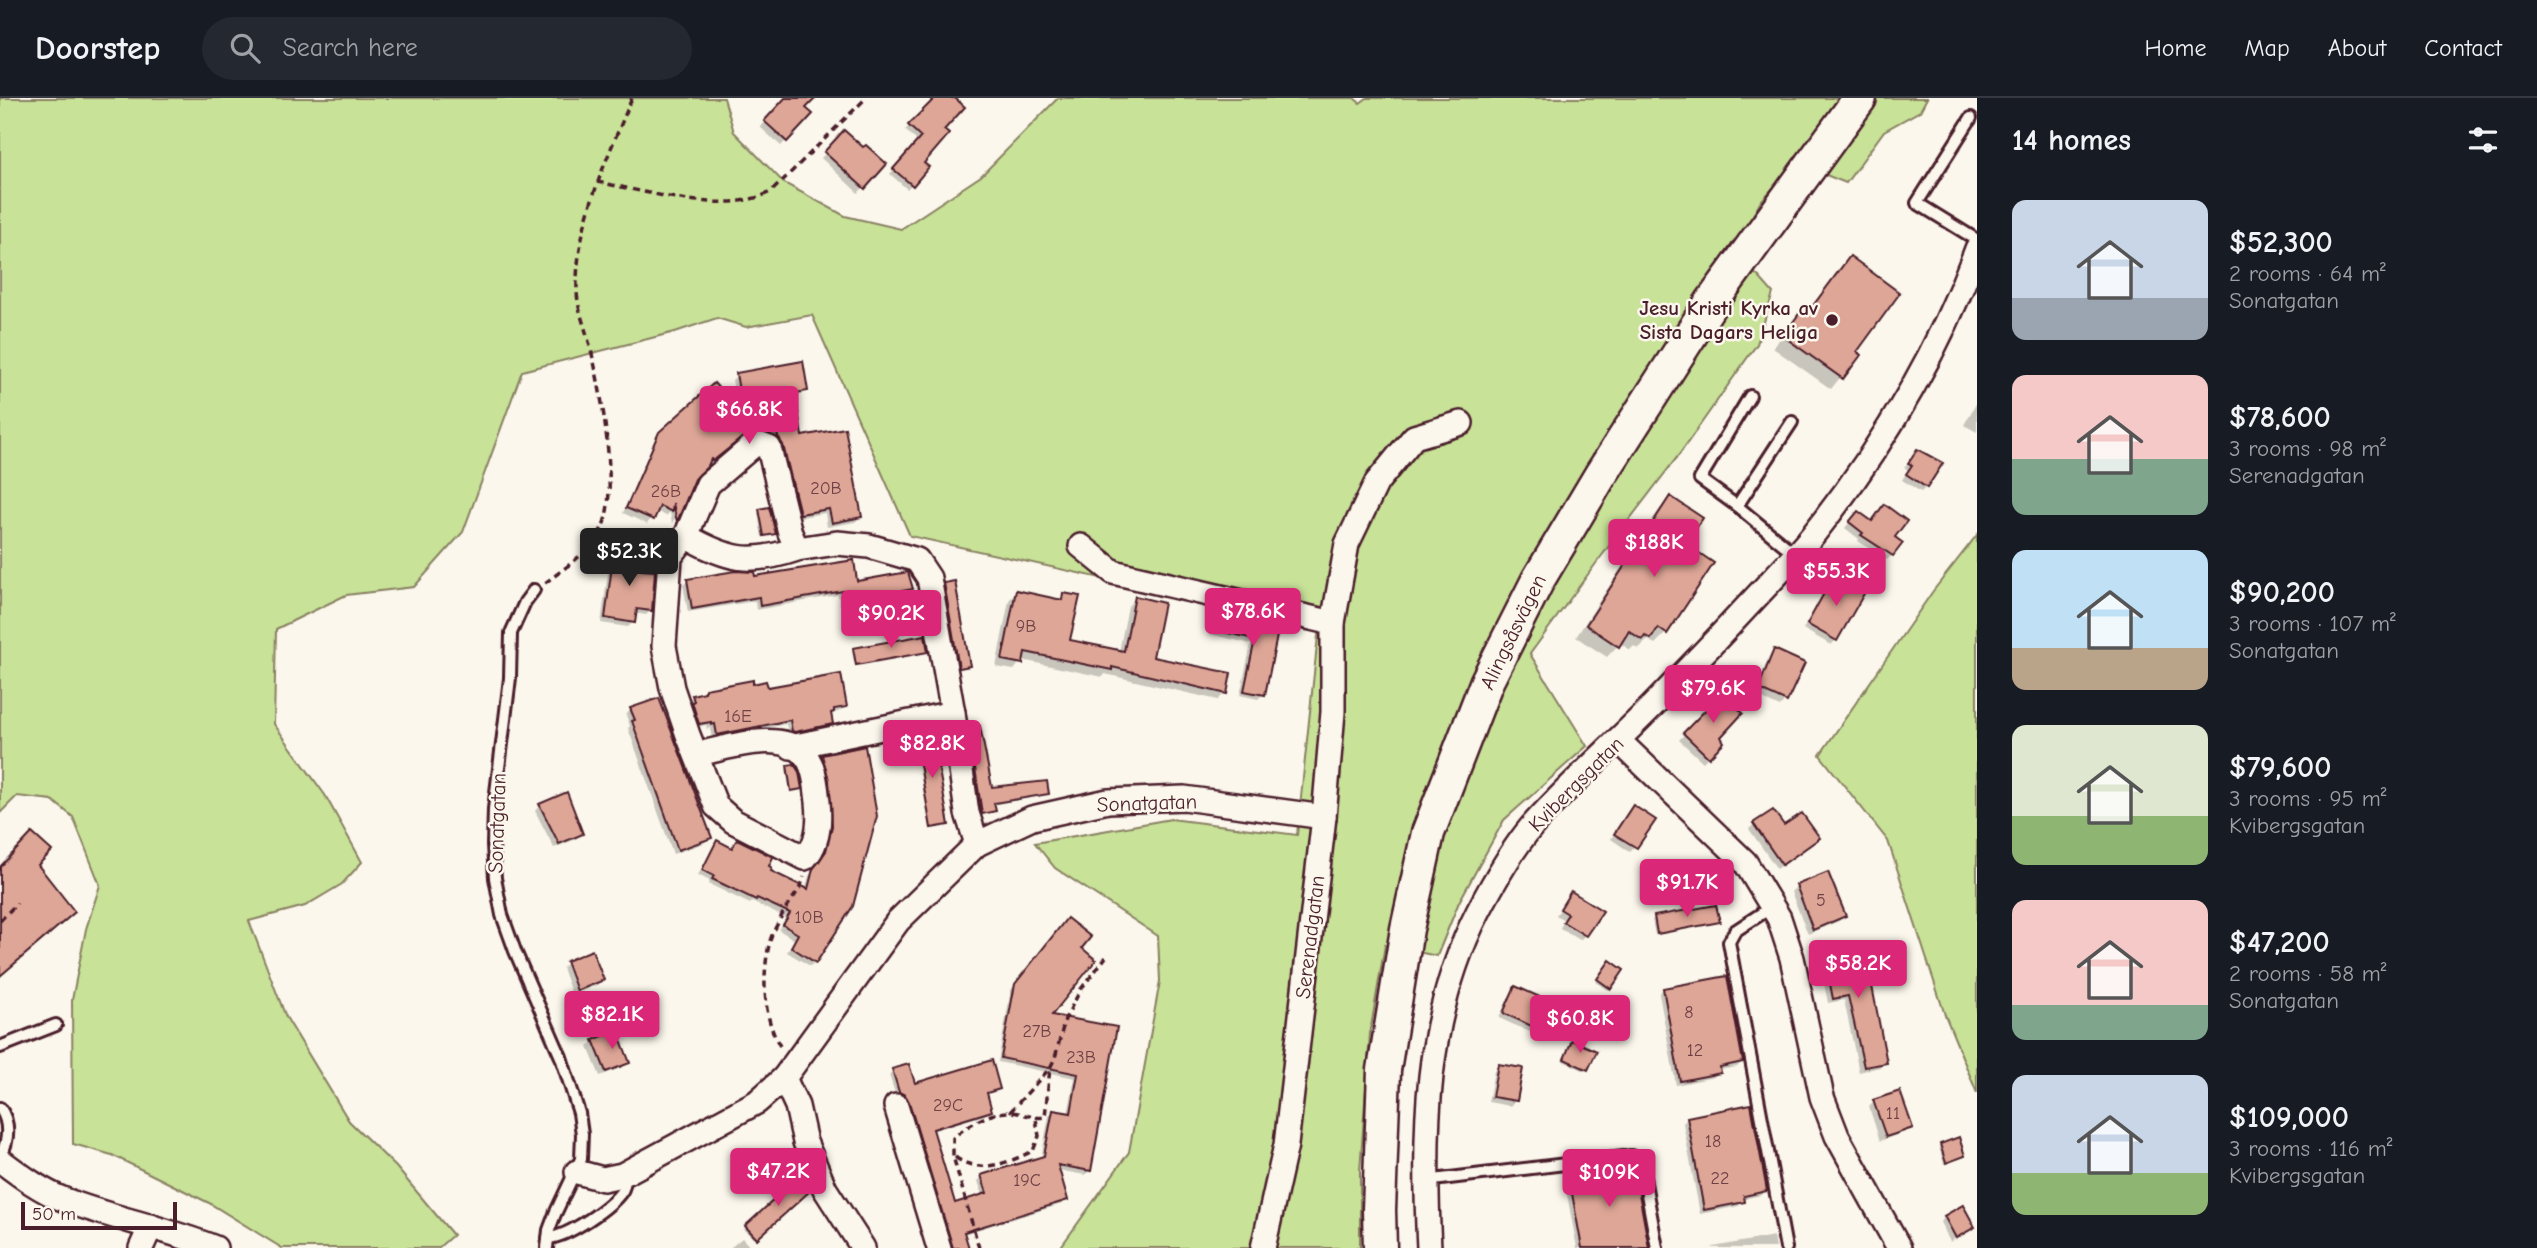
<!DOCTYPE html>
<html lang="en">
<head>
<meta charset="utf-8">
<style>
  :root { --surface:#171b24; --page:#242831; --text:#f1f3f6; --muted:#9ea1a6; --line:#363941; --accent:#db2777 }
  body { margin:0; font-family:"Comic Neue",sans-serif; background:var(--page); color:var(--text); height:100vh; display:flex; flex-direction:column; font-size:26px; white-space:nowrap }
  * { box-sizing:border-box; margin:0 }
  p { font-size:23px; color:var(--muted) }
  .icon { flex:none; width:38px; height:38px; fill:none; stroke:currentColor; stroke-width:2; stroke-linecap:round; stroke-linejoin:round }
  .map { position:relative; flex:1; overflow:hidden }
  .panel { display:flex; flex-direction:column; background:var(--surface); width:560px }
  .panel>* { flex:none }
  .scale { position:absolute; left:21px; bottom:18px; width:156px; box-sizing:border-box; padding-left:7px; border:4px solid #4a1f2b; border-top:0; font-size:19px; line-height:24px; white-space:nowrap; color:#4a1f2b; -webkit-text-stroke:5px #fbf7ec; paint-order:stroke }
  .price { position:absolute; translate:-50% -60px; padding:0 16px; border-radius:7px; background:var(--accent); color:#fff; font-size:23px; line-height:46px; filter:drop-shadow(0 2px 4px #0008) }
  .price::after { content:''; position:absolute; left:50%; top:42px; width:21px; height:16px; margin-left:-10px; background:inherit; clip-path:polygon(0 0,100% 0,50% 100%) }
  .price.active { background:#222; color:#fff }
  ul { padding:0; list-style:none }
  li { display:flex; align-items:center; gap:21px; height:175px; padding:0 35px }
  li span { display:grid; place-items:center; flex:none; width:196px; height:140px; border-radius:14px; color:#555 }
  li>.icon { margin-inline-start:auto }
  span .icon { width:84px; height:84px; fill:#fffc; stroke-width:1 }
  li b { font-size:30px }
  h2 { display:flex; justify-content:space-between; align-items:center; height:84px; padding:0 35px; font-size:30px }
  header { display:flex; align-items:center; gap:42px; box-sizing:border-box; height:98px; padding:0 35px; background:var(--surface); border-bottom:2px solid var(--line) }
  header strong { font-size:33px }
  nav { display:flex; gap:38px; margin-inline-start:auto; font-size:24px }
  .search { width:490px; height:63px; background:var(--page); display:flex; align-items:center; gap:18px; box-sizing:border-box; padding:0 24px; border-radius:38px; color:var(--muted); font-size:26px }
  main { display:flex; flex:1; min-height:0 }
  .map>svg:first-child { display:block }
  .green { fill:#c8e298; stroke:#898062; stroke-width:2 }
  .shadow { fill:#0003 }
  .building { fill:#dea697; stroke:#4a1f2b; stroke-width:2 }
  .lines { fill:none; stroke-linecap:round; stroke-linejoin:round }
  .service-casing { stroke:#4a1f2b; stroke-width:16 }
  .minor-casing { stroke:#4a1f2b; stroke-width:28 }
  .secondary-casing { stroke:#4a1f2b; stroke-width:37 }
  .path { stroke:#4a1f2b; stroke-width:3.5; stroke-dasharray:7 5; stroke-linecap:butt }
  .service { stroke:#fbf7ec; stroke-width:10 }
  .minor { stroke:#fbf7ec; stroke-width:23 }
  .secondary { stroke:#fbf7ec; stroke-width:32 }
  .poi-dot { fill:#4a1f2b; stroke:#fbf7ec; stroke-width:2.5 }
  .labels { text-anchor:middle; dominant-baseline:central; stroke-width:5; stroke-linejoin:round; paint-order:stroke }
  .number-label { font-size:18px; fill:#6f4146 }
  .poi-label { font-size:21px; font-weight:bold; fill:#4a1f2b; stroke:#fbf7ec; text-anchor:end }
  .street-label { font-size:21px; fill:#4a1f2b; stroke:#fbf7ec }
</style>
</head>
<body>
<header>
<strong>Doorstep</strong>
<div class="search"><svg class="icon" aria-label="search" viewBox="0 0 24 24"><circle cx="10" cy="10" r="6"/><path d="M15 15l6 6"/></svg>Search here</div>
<nav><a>Home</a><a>Map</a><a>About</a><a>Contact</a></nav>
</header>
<main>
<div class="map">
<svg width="1977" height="1150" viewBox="0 0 1977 1150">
  <rect width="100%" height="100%" fill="#fbf7ec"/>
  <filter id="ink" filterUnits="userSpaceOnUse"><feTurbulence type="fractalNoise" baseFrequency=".0143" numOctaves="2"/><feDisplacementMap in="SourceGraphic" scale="14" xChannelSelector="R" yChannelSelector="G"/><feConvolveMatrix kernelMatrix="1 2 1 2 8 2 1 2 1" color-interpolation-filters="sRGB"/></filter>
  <g filter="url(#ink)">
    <g class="green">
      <polygon points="0,0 724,0 734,34 784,85 845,118 901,131 981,78 1058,0 1354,0 1360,5 1367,0 1927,0 1920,13 1884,33 1846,85 1796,65 1761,103 1731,156 1759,179 1773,195 1757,246 1681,354 1597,464 1530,556 1587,648 1504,722 1459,804 1437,858 1385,847 1370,935 1360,1073 1360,1150 1060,1150 1129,1054 1160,883 1158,838 1055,770 1035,745 1171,721 1297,737 1319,528 910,438 812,217 746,229 717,220 675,234 522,273 463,434 414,489 346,497 276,531 274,626 325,697 362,764 342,786 305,808 249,823 286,919 349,1023 396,1069 453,1137 438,1150 282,1150 209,1105 112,1057 73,1046 72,902 86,831 100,787 73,719 52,702 17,698 0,715"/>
      <polygon points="1977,437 1977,995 1945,917 1888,743 1820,657 1933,493"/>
    </g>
    <g class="shadow">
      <polygon points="785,0 814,0 804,10 810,16 781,48 760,29"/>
      <polygon points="939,0 953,0 942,32 921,65 927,70 907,91 890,76 918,44 905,32"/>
      <polygon points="845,35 885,66 858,95 821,60"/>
      <polygon points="1850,160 1855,254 1858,257 1831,291 1773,250 1790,227 1801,216 1805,218 1839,171"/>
      <polygon points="737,277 806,292 802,297 794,298 801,340 860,419 855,424 827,429 825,415 795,420 772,335 759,338 747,335 707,367 694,380 672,426 670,414 666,418 656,413 647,426 623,415 655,341 660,335 738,313 732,282"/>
      <polygon points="1977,304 1977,334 1964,327"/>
      <polygon points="1917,353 1926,389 1921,394 1902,382 1908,372 1904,370"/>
      <polygon points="1670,401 1684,446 1666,535 1655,546 1648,542 1638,551 1634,548 1630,552 1620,545 1607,559 1576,539 1659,412"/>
      <polygon points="760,413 774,435 772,437 762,439 758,415"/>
      <polygon points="1879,413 1893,440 1892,457 1887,462 1858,443 1859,441 1845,430 1853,420 1871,424"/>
      <polygon points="615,455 640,473 651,512 646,517 634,515 633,524 628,529 601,525 610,460"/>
      <polygon points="1835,479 1836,542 1831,547 1803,531"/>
      <polygon points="754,480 856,485 911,491 906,495 840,507 838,497 756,512 755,503 688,514 683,487 688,483"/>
      <polygon points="945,486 968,568 966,570 957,571 943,489"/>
      <polygon points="1017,494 1058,503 1064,497 1068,543 1119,554 1128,508 1136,500 1151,561 1225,595 1218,602 1105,576 1103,579 1022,562 1014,572 996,569 1009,502"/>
      <polygon points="1218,517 1277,529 1263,596 1258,601 1240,597 1251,546 1210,536 1213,522"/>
      <polygon points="854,552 926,553 855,568 852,554"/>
      <polygon points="1774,553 1803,566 1785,603 1780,609 1754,597 1769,558"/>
      <polygon points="752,588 766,591 845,608 840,613 829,617 831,625 826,630 789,638 786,626 712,641 710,630 707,631 706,627 694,630 688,603 693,598 702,597 706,592"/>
      <polygon points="1722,597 1719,639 1722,644 1703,664 1679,642"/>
      <polygon points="631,611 710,740 704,745 673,756 628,630 630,628 626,617"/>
      <polygon points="970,631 990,691 1047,696 993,707 994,712 992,714 980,717 968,633"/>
      <polygon points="916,639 947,726 945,728 930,731 914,641"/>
      <polygon points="864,650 815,864 810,868 787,854 795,842 779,832 786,820 752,804 750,806 709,786 710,783 698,777 717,744 730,751 737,743 766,769 768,773 805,792 809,778 822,759 828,734 818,663 823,658"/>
      <polygon points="788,669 800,691 798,693 790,694 786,671"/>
      <polygon points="540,707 581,736 576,741 554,750 535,713"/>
      <polygon points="1628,714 1653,722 1630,754 1611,741"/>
      <polygon points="1755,726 1784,729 1818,740 1777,771 1749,731"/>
      <polygon points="1827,776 1844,818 1839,823 1808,836 1791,794 1796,789"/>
      <polygon points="1572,795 1585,837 1580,842 1560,830 1564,822 1556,817"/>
      <polygon points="1655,820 1718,824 1655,837 1652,822"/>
      <polygon points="1063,827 1079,850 1049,918 1115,930 1090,1072 1085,1077 1058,1072 1066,1101 1062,1106 963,1136 964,1150 947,1150 889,977 893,973 914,987 999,990 985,997 990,1013 985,1017 931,1033 954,1107 983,1098 978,1083 982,1079 1041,1061 1049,1018 1053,1013 1068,1016 1075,980 998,964 1011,892"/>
      <polygon points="1863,849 1885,964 1880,969 1859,974 1844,902 1828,905 1819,862 1825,857"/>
      <polygon points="567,865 602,882 597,887 572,897 562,870"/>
      <polygon points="1608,867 1610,890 1608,892 1596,884"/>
      <polygon points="1516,890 1537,930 1532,935 1499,920 1511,895"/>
      <polygon points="1663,891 1742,964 1737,969 1719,972 1714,979 1676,987 1659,896"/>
      <polygon points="616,935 628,964 623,969 600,978 588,949 594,943"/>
      <polygon points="1570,946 1587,971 1585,973 1563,963"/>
      <polygon points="1499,967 1515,1002 1510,1008 1488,1004 1494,973"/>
      <polygon points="1874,1004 1911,1029 1905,1034 1880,1043 1869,1009"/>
      <polygon points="1688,1020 1765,1092 1761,1097 1743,1101 1739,1108 1700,1116 1683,1025"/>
      <polygon points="1941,1047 1963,1058 1944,1066 1939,1049"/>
      <polygon points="1570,1081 1648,1150 1577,1150 1565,1086"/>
      <polygon points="798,1083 807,1093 754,1141 744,1131"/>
      <polygon points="1945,1119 1973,1129 1950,1144 1940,1124"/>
      <polygon points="1774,1138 1776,1150 1712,1150 1713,1149"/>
      <polygon points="742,1140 751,1150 730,1150"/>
    </g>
    <g class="building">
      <polygon points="785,0 816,0 806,10 813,16 787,44 764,23"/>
      <polygon points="935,0 955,0 965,9 944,32 949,36 924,65 929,69 913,88 893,71 921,39 908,27"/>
      <polygon points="844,32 863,49 866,47 887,66 865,91 824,54"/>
      <polygon points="1850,158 1900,195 1857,254 1861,257 1843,281 1783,238 1801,213 1806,217"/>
      <polygon points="803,263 808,293 795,295 802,338 845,330 862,419 832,425 829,411 800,416 783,347 778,339 776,331 765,333 753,331 713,363 711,361 708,368 695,381 677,424 673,405 672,414 660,408 654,422 626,410 659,334 714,285 743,317 736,275"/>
      <polygon points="1917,351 1943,365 1927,390 1906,376 1912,367 1908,365"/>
      <polygon points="1670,398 1703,420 1686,446 1714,465 1667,536 1658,530 1651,541 1645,538 1642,542 1629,533 1619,549 1586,527"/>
      <polygon points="1884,406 1907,423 1895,439 1903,445 1893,458 1861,437 1863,435 1849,424 1858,413 1872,423"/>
      <polygon points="769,409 776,436 764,438 759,411"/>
      <polygon points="614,453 644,457 642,472 655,473 652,513 637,511 635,525 605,520"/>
      <polygon points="854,462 857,483 908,474 913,491 844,504 843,493 760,508 759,499 692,511 687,481 735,473 754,474 755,478"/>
      <polygon points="1834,477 1865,494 1837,543 1807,526"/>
      <polygon points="955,483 970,568 959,570 944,485"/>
      <polygon points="1016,492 1062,502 1063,495 1080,498 1070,542 1124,553 1135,498 1164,505 1153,559 1231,575 1227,596 1112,569 1112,572 1025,554 1023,566 1002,562"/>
      <polygon points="1217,516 1279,528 1265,597 1244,593 1255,541 1214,532"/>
      <polygon points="925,537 928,554 856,567 853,550"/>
      <polygon points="1774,551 1805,565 1787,604 1758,591"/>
      <polygon points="841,576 847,609 834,611 834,614 831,615 833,626 795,634 792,633 790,622 717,637 715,626 711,627 711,624 699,626 692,604 694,603 692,597 705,594 705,591 753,582 753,586 766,583 768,589"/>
      <polygon points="1722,595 1743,615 1721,639 1724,644 1709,660 1683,635"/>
      <polygon points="659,600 712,740 678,752 632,623 635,622 630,610"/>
      <polygon points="980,628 992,689 1047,683 1049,696 994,705 996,713 982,716 969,630"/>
      <polygon points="932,634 949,727 931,730 915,637"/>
      <polygon points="865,648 877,718 853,808 816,865 791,849 798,836 783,827 790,815 757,800 756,802 712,781 714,778 702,772 717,742 732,750 737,741 773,759 769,768 772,770 771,773 808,791 813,771 826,753 832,728 829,682 822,657"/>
      <polygon points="794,666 799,674 802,691 791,693 787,667"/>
      <polygon points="567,694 583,736 559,746 539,706"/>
      <polygon points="1633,707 1656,722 1637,750 1614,736"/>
      <polygon points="1773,712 1784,727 1802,715 1820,740 1782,767 1753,725"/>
      <polygon points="32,735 52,753 38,767 75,814 0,878 0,769"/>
      <polygon points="1828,774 1846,818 1813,832 1796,787"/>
      <polygon points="1571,793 1603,813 1586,838 1563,824 1568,816 1560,811"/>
      <polygon points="1716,807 1720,824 1657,836 1654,818"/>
      <polygon points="1067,820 1091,839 1082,850 1096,862 1052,917 1117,929 1091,1073 1058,1067 1068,1102 964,1134 969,1150 953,1150 909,1004 905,997 899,994 892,971 909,966 915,985 992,962 1000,991 987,995 992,1013 933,1031 955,1105 987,1095 981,1077 1044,1058 1053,1012 1071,1015 1078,976 1001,960 1015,886"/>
      <polygon points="1864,847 1887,965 1864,969 1848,898 1833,901 1824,856"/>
      <polygon points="592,852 604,882 577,893 566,863"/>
      <polygon points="1610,862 1624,872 1611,891 1597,881"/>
      <polygon points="1727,878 1743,964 1720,969 1721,975 1680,983 1663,890"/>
      <polygon points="1515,888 1551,904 1538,931 1503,915"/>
      <polygon points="617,932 630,965 606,974 593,942"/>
      <polygon points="1572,942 1597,953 1588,972 1564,961"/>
      <polygon points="1498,966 1523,970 1517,1003 1492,999"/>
      <polygon points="1900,993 1913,1030 1886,1039 1873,1002"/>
      <polygon points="1751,1006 1767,1093 1744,1098 1745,1104 1704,1112 1687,1019"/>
      <polygon points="1959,1039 1965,1058 1946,1065 1940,1046"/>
      <polygon points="1632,1067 1634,1068 1649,1150 1582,1150 1569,1079"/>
      <polygon points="798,1080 810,1093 757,1141 745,1128"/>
      <polygon points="1963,1107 1975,1129 1956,1140 1944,1118"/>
    </g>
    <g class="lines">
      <defs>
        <g id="service">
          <polyline points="1971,20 1917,105 1977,142"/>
          <polyline points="1792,324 1737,408 1795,456"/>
          <polyline points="1737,408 1700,381 1750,298"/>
          <polyline points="534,492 525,504 511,535 510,580 494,711 493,747 495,780 502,817 515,853 561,959 579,1015 582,1036 581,1061 555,1116 549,1132 547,1150"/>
          <polyline points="1773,808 1735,833 1729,844 1786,1150"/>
          <polyline points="0,949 56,927"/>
          <path d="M0 1010C11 1026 8 1044 0 1060"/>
          <polyline points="1425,1083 1631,1058 1641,1063 1657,1150"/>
          <path d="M548 1140C568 1139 611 1109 622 1093 625 1088 625 1082 625 1076"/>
        </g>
        <g id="minor">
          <path d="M686 438 670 459 664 548 672 590 688 637 716 708 733 723 805 760C819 745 820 723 818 704 816 688 815 664 801 653 777 633 723 650 696 657"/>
          <polyline points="1081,448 1113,474 1333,525"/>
          <path d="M797 451C750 467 728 462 686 438L708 386 756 345 769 350 790 435 797 451 837 445 869 448 917 462 929 480 953 615 967 715 977 746"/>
          <polyline points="1619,643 1745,764 1779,820 1792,860 1822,999 1837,1038 1899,1150"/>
          <polyline points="791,649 953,615"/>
          <polyline points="784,980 797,1008 805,1044 825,1091 863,1150"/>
          <polyline points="896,1008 939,1150"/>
          <path d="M0 1062C20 1077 41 1093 65 1102 114 1121 166 1130 215 1150"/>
          <polyline points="577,1074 603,1081 622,1077 757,1004 784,980 898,823 977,746 1032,720 1108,703 1184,700 1324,719"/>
          <polyline points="141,1150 151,1128"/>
          <polyline points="1263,1150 1286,1047 1324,719 1333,614 1333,525 1347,446 1377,384 1414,339 1461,325"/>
          <path d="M1429 1150C1423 1034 1424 920 1478 814 1493 785 1511 753 1532 728 1572 683 1620 642 1662 598 1699 560 1736 521 1772 482 1787 466 1803 450 1816 433 1883 348 1939 253 1977 151"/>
        </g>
        <polyline id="secondary" points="1380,1150 1379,1112 1384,972 1407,831 1428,735 1487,583 1538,482 1600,378 1711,205 1860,0"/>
      </defs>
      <use href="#service" class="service-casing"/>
      <use href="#minor" class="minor-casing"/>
      <use href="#secondary" class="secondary-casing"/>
      <g class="path">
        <path d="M597 84C647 93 726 119 772 93L866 0"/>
        <path d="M545 485C565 470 591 453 602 430 619 395 602 295 592 256 588 236 578 215 577 194 575 126 607 61 632 0"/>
        <polyline points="0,823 17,805"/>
        <path d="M780 948C763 921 762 878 769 847 771 836 778 826 782 817 789 804 801 792 804 779"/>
        <polyline points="1010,1014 1050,970 1055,960 1065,921 1081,891 1106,859"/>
        <path d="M955 1059C979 1077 1008 1065 1033 1053L1039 1038 1036 1021"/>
        <path d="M979 1150 953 1058V1040C970 1025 995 1010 1018 1015 1028 1017 1035 1021 1045 1019L1050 970"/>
      </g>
      <use href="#service" class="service"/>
      <use href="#minor" class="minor"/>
      <use href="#secondary" class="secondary"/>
    </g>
  </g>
  <circle class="poi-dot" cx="1832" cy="222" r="7"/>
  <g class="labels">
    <g class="number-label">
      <text x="826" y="390">20B</text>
      <text x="666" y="393">26B</text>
      <text x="1026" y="528">9B</text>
      <text x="738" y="618">16E</text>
      <text x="1821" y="802">5</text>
      <text x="809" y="819">10B</text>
      <text x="1689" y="914">8</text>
      <text x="1037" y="933">27B</text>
      <text x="1695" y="952">12</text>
      <text x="1081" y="959">23B</text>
      <text x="948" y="1007">29C</text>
      <text x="1893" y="1015">11</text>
      <text x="1713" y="1043">18</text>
      <text x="1720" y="1080">22</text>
      <text x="1027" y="1082">19C</text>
    </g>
    <g class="poi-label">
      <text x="1818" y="210">Jesu Kristi Kyrka av<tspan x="1818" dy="24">Sista Dagars Heliga</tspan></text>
    </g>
    <g class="street-label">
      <text transform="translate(1513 534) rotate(-64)">Alingsåsvägen</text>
      <text transform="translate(1576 686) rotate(-45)">Kvibergsgatan</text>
      <text transform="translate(1147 705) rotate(-2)">Sonatgatan</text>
      <text transform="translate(497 725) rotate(-88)">Sonatgatan</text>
      <text transform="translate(1310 839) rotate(-83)">Serenadgatan</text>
    </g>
  </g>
</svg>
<div class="scale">50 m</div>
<b class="price" style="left:749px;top:348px">$66.8K</b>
<b class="price" style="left:1654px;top:481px">$188K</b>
<b class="price active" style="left:629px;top:490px">$52.3K</b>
<b class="price" style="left:1836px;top:510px">$55.3K</b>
<b class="price" style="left:1253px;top:550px">$78.6K</b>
<b class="price" style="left:891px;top:552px">$90.2K</b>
<b class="price" style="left:1713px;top:627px">$79.6K</b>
<b class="price" style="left:932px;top:682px">$82.8K</b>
<b class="price" style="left:1687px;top:821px">$91.7K</b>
<b class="price" style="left:1858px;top:902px">$58.2K</b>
<b class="price" style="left:612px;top:953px">$82.1K</b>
<b class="price" style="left:1580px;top:957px">$60.8K</b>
<b class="price" style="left:778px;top:1110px">$47.2K</b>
<b class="price" style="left:1609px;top:1111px">$109K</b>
</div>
<section class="panel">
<h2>14 homes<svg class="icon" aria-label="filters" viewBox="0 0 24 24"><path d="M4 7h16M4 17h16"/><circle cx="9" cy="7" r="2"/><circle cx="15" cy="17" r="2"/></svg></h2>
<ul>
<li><span style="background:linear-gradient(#c9d6e8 70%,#9aa5b1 0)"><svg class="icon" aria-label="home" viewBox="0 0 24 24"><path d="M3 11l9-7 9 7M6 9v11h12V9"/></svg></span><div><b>$52,300</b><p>2 rooms · 64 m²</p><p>Sonatgatan</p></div></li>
<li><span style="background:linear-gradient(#f6c9c9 60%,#7fa58c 0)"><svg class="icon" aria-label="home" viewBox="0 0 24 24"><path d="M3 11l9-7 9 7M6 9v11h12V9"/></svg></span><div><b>$78,600</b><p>3 rooms · 98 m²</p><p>Serenadgatan</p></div></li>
<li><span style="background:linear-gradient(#bfe0f5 70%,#b9a48a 0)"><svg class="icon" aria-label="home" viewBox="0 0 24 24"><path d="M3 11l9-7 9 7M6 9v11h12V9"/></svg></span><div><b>$90,200</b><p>3 rooms · 107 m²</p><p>Sonatgatan</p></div></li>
<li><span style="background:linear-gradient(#dfe7d0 65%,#8fb573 0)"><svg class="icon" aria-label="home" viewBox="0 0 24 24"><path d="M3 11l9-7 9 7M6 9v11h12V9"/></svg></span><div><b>$79,600</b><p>3 rooms · 95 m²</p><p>Kvibergsgatan</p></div></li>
<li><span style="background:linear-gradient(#f6c9c9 75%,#7fa58c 0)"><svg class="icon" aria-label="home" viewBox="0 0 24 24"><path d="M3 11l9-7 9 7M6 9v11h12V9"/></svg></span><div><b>$47,200</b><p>2 rooms · 58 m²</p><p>Sonatgatan</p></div></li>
<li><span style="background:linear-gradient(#c9d6e8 70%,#8fb573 0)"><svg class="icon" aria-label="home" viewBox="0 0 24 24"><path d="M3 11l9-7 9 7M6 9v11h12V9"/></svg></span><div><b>$109,000</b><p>3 rooms · 116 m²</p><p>Kvibergsgatan</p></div></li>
</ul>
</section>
</main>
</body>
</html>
